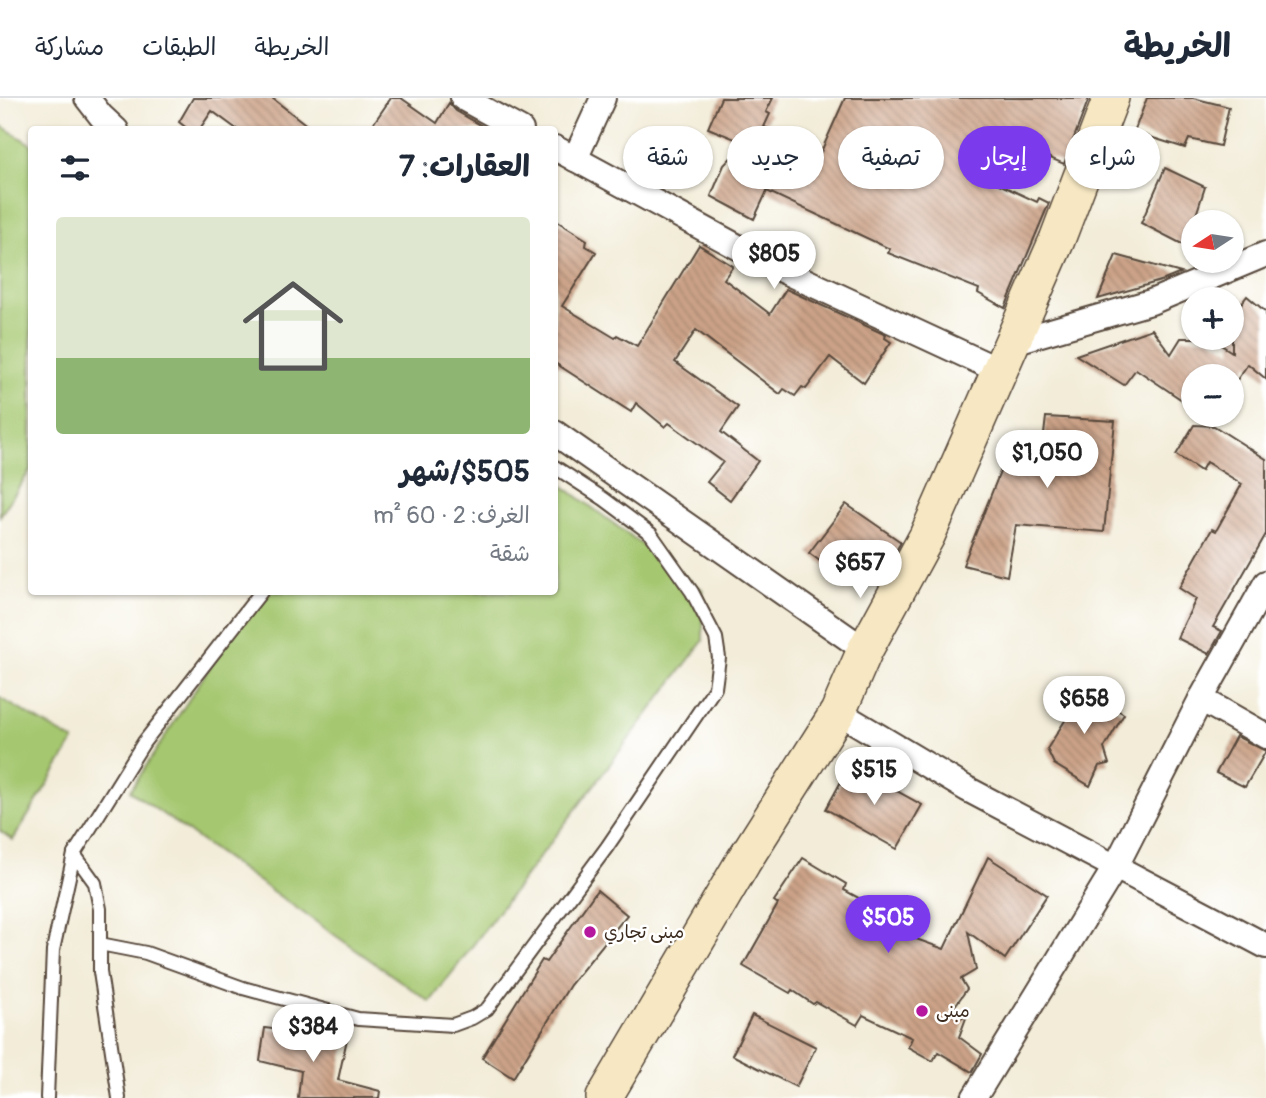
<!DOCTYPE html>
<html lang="ar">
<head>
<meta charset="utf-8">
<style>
  :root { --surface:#fff; --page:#f2f2f3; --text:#1f2937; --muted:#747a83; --line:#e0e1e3; --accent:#7c3aed }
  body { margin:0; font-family:Pangolin,"Playpen Sans Arabic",sans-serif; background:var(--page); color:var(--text); direction:rtl; height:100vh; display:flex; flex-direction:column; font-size:26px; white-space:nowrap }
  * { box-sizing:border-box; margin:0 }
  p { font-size:23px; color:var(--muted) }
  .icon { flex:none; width:38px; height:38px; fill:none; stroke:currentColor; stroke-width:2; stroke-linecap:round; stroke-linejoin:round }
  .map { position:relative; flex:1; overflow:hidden; direction:ltr }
  .details { position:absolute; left:28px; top:28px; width:530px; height:469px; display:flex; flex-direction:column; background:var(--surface); border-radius:7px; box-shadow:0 2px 5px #0004; direction:rtl }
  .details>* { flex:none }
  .top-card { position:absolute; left:579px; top:28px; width:581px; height:63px; direction:rtl; display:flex; gap:14px }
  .needle { width:46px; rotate:258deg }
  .fabs { position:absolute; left:1181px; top:112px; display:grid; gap:14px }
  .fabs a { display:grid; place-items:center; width:63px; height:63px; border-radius:50%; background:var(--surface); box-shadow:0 2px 5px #0004; font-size:35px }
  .price { position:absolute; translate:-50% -60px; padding:0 16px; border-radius:24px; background:#fff; color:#222; font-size:23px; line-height:46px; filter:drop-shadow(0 2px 4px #0008) }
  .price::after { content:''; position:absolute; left:50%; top:42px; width:21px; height:16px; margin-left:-10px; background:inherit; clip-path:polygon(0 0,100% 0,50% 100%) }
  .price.active { background:var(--accent); color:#fff }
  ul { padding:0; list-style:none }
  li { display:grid; align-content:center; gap:14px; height:371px; padding:0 28px }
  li+li { border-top:2px solid var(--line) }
  li span { display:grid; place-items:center; height:217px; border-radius:7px; color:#555 }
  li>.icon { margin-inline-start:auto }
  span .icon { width:126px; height:126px; fill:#fffc; stroke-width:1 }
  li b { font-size:30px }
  h2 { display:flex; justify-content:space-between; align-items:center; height:84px; padding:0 28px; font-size:30px }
  .tag { padding:0 24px; border-radius:32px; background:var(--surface); box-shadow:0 2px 5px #0004; font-size:24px; line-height:63px }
  .tag.active { background:var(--accent); color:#fff }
  header { display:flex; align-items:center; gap:42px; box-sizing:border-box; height:98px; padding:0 35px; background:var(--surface); border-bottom:2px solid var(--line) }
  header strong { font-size:33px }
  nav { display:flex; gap:38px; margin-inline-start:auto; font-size:24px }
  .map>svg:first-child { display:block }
  .garden { fill:#a5c770; stroke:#707847; stroke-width:2 }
  .building { fill:url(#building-back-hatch) }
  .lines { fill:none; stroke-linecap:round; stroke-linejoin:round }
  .lane-casing { stroke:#56473a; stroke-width:16 }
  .street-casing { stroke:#56473a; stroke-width:28 }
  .secondary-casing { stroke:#56473a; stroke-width:38 }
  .lane { stroke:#fff; stroke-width:12 }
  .street { stroke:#fff; stroke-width:24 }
  .secondary { stroke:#f7e8c3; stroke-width:35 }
  .poi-dot { fill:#b5179e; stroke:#fff; stroke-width:2.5 }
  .labels { text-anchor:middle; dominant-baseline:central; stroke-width:5; stroke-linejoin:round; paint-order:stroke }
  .poi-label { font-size:18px; fill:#3b2a1e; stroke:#fff; text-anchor:start }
</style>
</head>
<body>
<header>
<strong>الخريطة</strong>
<nav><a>الخريطة</a><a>الطبقات</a><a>مشاركة</a></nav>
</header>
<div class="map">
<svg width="1266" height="1000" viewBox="0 0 1266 1000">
  <defs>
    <pattern id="building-back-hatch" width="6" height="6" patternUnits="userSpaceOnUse" patternTransform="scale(1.75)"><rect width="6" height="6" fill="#cca388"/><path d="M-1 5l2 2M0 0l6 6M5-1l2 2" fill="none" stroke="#a7856f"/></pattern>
  </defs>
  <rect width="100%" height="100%" fill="#fff"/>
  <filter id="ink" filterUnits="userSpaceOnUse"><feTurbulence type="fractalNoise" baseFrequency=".0143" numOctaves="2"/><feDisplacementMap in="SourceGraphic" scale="14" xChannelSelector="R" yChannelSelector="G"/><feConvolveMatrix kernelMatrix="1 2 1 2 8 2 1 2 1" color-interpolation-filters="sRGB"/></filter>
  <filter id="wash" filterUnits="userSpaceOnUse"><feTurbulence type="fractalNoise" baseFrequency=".00686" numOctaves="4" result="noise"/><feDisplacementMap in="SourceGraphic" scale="28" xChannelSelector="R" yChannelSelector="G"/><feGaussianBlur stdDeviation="1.57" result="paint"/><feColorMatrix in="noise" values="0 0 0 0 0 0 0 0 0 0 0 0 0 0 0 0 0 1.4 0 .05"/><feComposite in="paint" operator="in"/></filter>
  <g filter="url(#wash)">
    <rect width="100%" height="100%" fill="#f2ecd8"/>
    <g class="garden">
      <polygon points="0,27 32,47 31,371 0,418"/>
      <polygon points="555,382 703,492 703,543 430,904 130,693 258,494 555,494"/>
      <polygon points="0,600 74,643 13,742 0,733"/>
    </g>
    <g id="blocks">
      <g class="building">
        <polygon points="193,0 272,0 313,32 238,32 212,13 199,32 189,32 179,24"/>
        <polygon points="391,0 401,0 437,25 449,5 456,13 489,32 369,32"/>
        <polygon points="721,0 773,0 766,14 770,16 764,29 821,54 845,0 1089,0 1064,66 1001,39 986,77 989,78 988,81 1037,104 1039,100 1049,105 1005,210 978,195 979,191 888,155 890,151 767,93 754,121 711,98 724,67 745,45 708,30"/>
        <polygon points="1147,0 1193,0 1229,9 1220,48 1189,41 1185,50 1134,34"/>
        <polygon points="1165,70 1205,89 1186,148 1141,125"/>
        <polygon points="555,122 587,142 586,148 596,154 562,208 615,240 617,237 637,248 699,147 733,168 724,181 770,216 786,191 886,237 885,240 891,244 864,285 830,259 806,291 802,289 795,298 784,291 780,296 696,232 675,264 738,309 721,334 758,363 730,402 707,384 723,364 669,325 665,329 636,305 631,314 555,265"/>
        <polygon points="1116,157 1181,175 1164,182 1098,201"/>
        <polygon points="1247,198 1266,214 1266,281 1248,266 1232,289 1232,278 1194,278 1194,310 1136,271 1124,287 1076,257 1152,231 1171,256 1181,240 1210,240 1232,254 1232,218"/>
        <polygon points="1046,319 1115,323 1104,434 1016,427 1007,478 963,467 1008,354 1042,354"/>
        <polygon points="1194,327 1214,328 1266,361 1266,436 1213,529 1222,533 1209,556 1177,540 1196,501 1179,490 1212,431 1216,433 1242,386 1206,364 1201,373 1176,357"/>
        <polygon points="846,406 901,444 883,476 856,457 839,477 809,455"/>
        <polygon points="1078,589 1124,616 1104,650 1109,666 1099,668 1090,688 1054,666 1047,651 1073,610 1067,606"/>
        <polygon points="1236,638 1266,653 1245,689 1216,675"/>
        <polygon points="848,666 922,707 897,751 826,711 843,680 851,685"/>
        <polygon points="988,759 1047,797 1005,861 968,834 976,872 961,881 967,891 949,916 966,920 959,939 982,956 972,974 938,954 933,963 908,949 912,940 863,917 857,927 816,904 813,906 792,892 790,895 743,868 778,806 774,803 803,760 846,786 844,792 882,813 893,808 909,822 902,836 944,851"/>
        <polygon points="597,792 627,817 570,887 513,980 482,960 542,862 546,864"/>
        <polygon points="752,917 816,949 796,989 732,957"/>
        <polygon points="265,930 347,941 338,982 380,993 379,1000 298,1000 301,973 260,963"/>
      </g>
    </g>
  </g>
  <g filter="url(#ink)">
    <use href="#blocks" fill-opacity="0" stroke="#56473a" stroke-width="2"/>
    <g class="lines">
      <defs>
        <g id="lane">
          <polyline points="100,846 146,855 243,890 358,921 453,927 472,920 487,911 607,749 715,590 719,560 716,540 692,494 651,436 604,401 555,369"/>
          <polyline points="47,1000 53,852 74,756"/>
          <polyline points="119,1000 100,874 100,811 95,785 74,756 144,644 261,494"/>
        </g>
        <g id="street">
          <polyline points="87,0 101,18 116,32"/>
          <polyline points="463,0 521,32"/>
          <polyline points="555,50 771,167 998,272"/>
          <polyline points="575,61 603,0"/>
          <polyline points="1013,244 1151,204 1266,156"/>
          <polyline points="555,335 865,552"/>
          <polyline points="1201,601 1266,638"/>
          <polyline points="838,614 967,691 1266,848"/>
          <polyline points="974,1000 1116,768 1201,601 1266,485"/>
        </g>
        <polyline id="secondary" points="604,1000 743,764 838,614 865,552 927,438 1057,142 1111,0"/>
      </defs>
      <use href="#lane" class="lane-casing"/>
      <use href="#street" class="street-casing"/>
      <use href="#secondary" class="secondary-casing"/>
      <use href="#lane" class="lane"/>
      <use href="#street" class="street"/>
      <use href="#secondary" class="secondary"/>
    </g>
  </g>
  <g class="poi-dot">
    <circle cx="590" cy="834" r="7"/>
    <circle cx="922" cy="913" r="7"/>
  </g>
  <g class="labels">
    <g class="poi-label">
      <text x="604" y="834">مبنى تجاري</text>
      <text x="936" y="913">مبنى</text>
    </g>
  </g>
</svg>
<div class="fabs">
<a><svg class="needle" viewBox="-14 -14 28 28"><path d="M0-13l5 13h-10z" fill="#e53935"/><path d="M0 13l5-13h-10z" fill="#747a83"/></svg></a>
<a>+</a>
<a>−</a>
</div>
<b class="price" style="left:774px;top:193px">$805</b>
<b class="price" style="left:1047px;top:392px">$1,050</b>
<b class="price" style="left:860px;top:502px">$657</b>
<b class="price" style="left:1084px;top:638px">$658</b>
<b class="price" style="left:874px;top:709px">$515</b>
<b class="price active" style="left:888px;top:857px">$505</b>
<b class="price" style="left:313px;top:966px">$384</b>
<div class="top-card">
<a class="tag">شراء</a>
<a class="tag active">إيجار</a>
<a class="tag">تصفية</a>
<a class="tag">جديد</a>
<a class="tag">شقة</a>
</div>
<section class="details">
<h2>العقارات: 7<svg class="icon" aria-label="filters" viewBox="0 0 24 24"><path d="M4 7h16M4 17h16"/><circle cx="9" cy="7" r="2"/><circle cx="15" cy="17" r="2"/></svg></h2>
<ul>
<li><span style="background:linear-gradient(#dfe7d0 65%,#8fb573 0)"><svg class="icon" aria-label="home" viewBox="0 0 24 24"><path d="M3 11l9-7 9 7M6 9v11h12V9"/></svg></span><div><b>$505/شهر</b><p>الغرف: 2 · 60 m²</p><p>شقة</p></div></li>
</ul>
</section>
</div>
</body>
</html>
